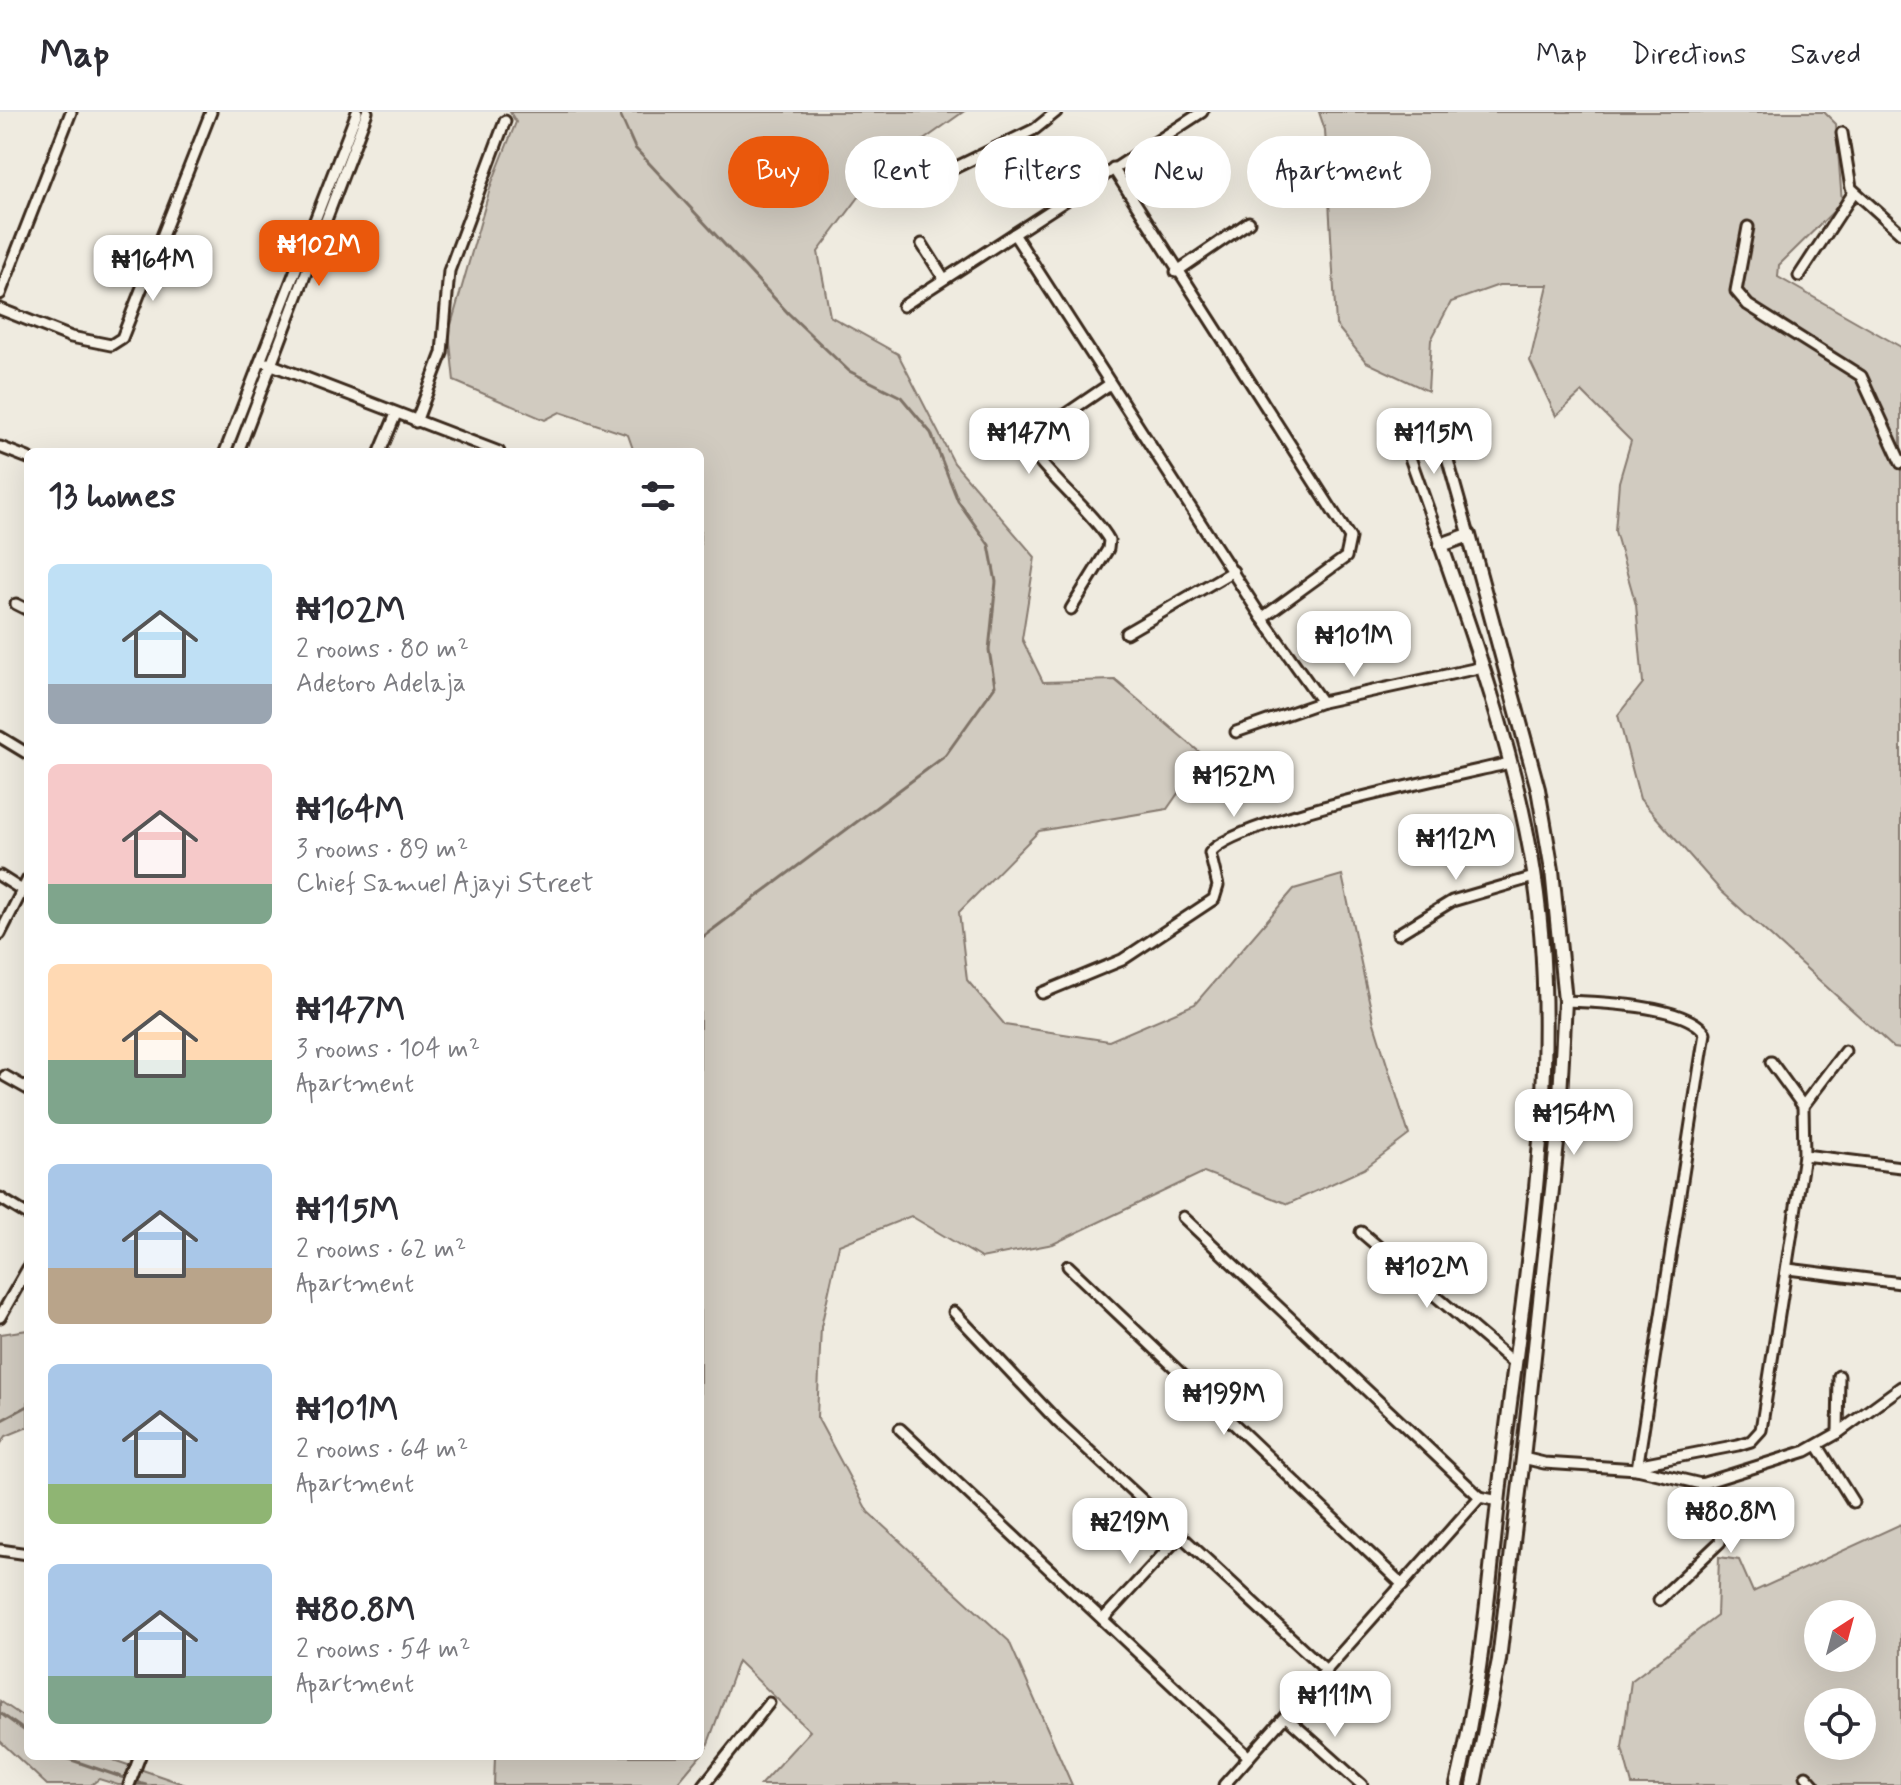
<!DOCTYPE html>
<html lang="en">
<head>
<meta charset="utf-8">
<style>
  :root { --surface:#fff; --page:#f2f2f3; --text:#2b2b33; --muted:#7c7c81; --line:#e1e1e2; --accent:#ea580c }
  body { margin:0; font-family:Mynerve,sans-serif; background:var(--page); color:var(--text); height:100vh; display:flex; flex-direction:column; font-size:30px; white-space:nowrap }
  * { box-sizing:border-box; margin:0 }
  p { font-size:26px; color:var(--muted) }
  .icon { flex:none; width:44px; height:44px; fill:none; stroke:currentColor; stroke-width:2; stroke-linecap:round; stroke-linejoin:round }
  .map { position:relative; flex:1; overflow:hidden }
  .drawer { position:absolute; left:24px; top:336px; width:680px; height:1312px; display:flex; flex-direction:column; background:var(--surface); border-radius:12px; box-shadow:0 8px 32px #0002 }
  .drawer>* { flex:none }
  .top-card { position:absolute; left:728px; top:24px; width:760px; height:72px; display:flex; gap:16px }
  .needle { width:52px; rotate:36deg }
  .fabs { position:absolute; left:1804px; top:1488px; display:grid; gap:16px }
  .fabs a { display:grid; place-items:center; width:72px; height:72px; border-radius:50%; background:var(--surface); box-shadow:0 8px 32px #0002; font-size:40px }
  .price { position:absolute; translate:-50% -68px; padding:0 18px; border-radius:16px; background:#fff; color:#222; font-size:26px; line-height:52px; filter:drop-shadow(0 2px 4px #0008) }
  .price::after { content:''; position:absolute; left:50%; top:48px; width:24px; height:18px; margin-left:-12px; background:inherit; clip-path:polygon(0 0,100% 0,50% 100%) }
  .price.on { background:var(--accent); color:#fff }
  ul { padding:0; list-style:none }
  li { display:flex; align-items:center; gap:24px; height:200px; padding:0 24px }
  li span { display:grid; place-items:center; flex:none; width:224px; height:160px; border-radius:12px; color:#555 }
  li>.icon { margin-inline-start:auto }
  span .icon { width:96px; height:96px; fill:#fffc; stroke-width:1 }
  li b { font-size:34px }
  h2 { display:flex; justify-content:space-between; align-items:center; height:96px; padding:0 24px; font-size:34px }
  .chip { padding:0 28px; border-radius:36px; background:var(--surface); box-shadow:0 8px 32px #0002; font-size:28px; line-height:72px }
  .chip.on { background:var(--accent); color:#fff }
  header { display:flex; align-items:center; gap:48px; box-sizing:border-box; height:112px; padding:0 40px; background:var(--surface); border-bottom:2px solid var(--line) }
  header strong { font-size:38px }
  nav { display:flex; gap:44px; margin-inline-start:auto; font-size:28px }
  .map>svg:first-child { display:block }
  .green { fill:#d1cbc0; stroke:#867a6f; stroke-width:2; fill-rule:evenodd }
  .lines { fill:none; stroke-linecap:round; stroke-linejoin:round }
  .stream { stroke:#7e7266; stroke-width:3 }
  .street-casing { stroke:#3b2a1e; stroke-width:15 }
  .secondary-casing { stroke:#3b2a1e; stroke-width:18 }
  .street { stroke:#f7f3e8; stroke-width:9 }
  .secondary { stroke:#f7f3e8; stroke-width:12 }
</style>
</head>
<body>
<header>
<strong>Map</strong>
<nav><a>Map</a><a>Directions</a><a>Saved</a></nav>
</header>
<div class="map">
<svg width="1901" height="1673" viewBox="0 0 1901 1673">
  <rect width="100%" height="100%" fill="#efebe0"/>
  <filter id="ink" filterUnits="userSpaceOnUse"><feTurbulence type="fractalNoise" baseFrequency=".0125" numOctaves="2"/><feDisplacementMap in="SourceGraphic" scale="16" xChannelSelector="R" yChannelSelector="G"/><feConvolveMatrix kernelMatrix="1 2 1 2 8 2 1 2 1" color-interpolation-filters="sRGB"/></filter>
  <g filter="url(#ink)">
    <g class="green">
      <polygon points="510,0 963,0 877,61 818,140 830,204 898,242 954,351 1035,445 1022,527 1043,570 1115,568 1204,644 1167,697 1039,719 959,800 967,868 1005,913 1109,929 1195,892 1294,777 1342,763 1374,911 1409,1023 1364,1057 1288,1092 1204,1060 1053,1132 981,1146 911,1104 839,1133 821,1215 817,1305 868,1400 1009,1529 1072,1673 760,1673 810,1619 738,1549 706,1637 676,1673 494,1673 495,1644 700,1644 700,340 634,340 628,323 560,300 545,308 454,269 449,220 491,73 516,10"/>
      <polygon points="1319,0 1824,0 1836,12 1842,91 1779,153 1778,165 1901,235 1901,937 1894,936 1721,779 1640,687 1618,603 1643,571 1636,493 1615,419 1619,370 1631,329 1582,280 1556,304 1530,249 1548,173 1499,173 1451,190 1431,228 1428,279 1366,250 1336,213 1325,18"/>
      <polygon points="28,1218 28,1315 6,1324 0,1333 0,1222"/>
      <path d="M1901 1412V1673H1632L1622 1636 1631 1569 1717 1504 1719 1445 1739 1448 1753 1480ZM1818 1502H1862V1546H1818ZM1818 1590H1862V1634H1818Z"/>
      <polygon points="0,1589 28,1608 28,1644 102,1644 186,1673 118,1673 99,1667 91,1673 47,1673 0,1629"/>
    </g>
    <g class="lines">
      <g class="stream">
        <polyline points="619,0 635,36 788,201 849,259 901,285 931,321 958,389 989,433 996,470 989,538 995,574 945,644 700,827"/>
        <polyline points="0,1309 28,1294"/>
        <polyline points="0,1601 28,1621"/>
        <polyline points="60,1644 127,1667"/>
        <polyline points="135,1670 146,1673"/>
      </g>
      <defs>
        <g id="street">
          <polyline points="1842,21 1851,76 1901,121"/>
          <polyline points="1113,56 1350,426 1346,445 1262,506"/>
          <polyline points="944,61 1035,17 1056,0"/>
          <polyline points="1748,115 1736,179 1748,193 1861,264 1901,351"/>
          <polyline points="1014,122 1262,506 1322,590"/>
          <polyline points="922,132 943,165"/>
          <polyline points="1176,160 1249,110"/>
          <polyline points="1799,164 1854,80"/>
          <polyline points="0,182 71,0"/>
          <polyline points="903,194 1202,0"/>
          <polyline points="0,197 71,225 111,233 122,226 211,0"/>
          <polyline points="267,251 499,340"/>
          <polyline points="1396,306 1441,433"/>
          <polyline points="416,310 442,241 449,159 505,9"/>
          <polyline points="1438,313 1469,423"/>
          <polyline points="0,335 28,346"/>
          <polyline points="225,340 357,0"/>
          <polyline points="238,340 367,0"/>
          <polyline points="380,340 396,302"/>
          <polyline points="16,492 28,498"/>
          <path d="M1071 497 1108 437 1109 428C1094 400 1029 348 1028 328L1110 272"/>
          <polyline points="1126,521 1233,459"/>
          <polyline points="1236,620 1322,590 1483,555"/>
          <polyline points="0,625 28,642"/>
          <polyline points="0,764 22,778"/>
          <polyline points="0,822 28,767"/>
          <polyline points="1398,822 1452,789 1534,765"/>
          <path d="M1042 881 1122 848 1214 787 1218 774 1210 741C1233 708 1459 663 1510 651"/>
          <path d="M1565 889C1598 890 1687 893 1705 921L1637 1357 1701 1372 1806 1339 1838 1321 1839 1264"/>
          <polyline points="5,964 28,977"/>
          <polyline points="1803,994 1845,939"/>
          <polyline points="1804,1043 1901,1055"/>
          <polyline points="0,1086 28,1103"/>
          <polyline points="1183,1105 1480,1385"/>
          <polyline points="1361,1120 1515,1252"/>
          <polyline points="1068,1154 1403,1473"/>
          <polyline points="1788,1157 1901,1171"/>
          <polyline points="954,1200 1058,1310 1327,1559"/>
          <polyline points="0,1205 28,1156"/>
          <polyline points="900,1317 1249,1645"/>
          <polyline points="1838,1321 1901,1275"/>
          <polyline points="1818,1334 1853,1390"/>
          <polyline points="1523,1346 1544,1351 1637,1357 1646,1351 1738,1333 1751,1329 1761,1318 1804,1043 1803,994 1771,950"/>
          <polyline points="0,1438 28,1442"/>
          <polyline points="1659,1488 1720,1430 1721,1423 1701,1372"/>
          <polyline points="1103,1507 1180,1424"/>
          <polyline points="1286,1605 1362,1673"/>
          <polyline points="1806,1664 1814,1673"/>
          <polyline points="129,1673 140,1644"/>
          <polyline points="704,1673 769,1591"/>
          <polyline points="1224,1673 1480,1385 1498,1389"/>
        </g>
        <path id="secondary" d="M1457 1673C1483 1567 1490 1455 1503 1347 1526 1154 1566 936 1531 743 1512 637 1477 535 1441 433L1469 423 1538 677 1552 758 1565 889 1558 1022 1523 1346 1499 1548 1474 1673"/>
      </defs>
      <use href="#street" class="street-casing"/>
      <use href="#secondary" class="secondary-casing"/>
      <use href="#street" class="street"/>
      <use href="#secondary" class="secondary"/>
    </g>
  </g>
</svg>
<div class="fabs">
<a><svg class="needle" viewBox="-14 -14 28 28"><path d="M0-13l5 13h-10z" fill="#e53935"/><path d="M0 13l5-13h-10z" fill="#7c7c81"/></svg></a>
<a><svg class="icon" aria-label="locate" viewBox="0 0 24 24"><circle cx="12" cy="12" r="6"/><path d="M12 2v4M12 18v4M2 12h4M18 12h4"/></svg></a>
</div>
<b class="price on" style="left:319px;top:176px">₦102M</b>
<b class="price" style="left:153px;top:191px">₦164M</b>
<b class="price" style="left:1029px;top:364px">₦147M</b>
<b class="price" style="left:1434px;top:364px">₦115M</b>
<b class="price" style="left:1354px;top:567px">₦101M</b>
<b class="price" style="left:1234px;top:707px">₦152M</b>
<b class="price" style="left:1456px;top:770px">₦112M</b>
<b class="price" style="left:1574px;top:1045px">₦154M</b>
<b class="price" style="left:1427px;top:1198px">₦102M</b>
<b class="price" style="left:1224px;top:1325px">₦199M</b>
<b class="price" style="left:1731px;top:1443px">₦80.8M</b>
<b class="price" style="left:1130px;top:1454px">₦219M</b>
<b class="price" style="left:1335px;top:1627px">₦111M</b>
<div class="top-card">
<a class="chip on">Buy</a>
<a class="chip">Rent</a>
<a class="chip">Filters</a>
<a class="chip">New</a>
<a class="chip">Apartment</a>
</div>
<section class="drawer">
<h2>13 homes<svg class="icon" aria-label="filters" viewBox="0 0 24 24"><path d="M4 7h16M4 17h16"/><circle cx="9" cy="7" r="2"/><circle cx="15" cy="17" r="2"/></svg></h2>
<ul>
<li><span style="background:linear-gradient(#bfe0f5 75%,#9aa5b1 0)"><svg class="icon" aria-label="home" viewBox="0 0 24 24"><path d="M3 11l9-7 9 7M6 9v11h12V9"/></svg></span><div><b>₦102M</b><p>2 rooms · 80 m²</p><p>Adetoro Adelaja</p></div></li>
<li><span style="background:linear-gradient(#f6c9c9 75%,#7fa58c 0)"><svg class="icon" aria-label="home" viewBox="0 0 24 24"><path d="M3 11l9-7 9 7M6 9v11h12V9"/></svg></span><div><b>₦164M</b><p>3 rooms · 89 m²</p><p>Chief Samuel Ajayi Street</p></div></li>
<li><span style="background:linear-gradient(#ffd9b3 60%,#7fa58c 0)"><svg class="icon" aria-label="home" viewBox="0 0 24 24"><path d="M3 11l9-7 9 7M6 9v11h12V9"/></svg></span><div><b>₦147M</b><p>3 rooms · 104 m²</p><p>Apartment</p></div></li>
<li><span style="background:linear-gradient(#a9c7e8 65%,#b9a48a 0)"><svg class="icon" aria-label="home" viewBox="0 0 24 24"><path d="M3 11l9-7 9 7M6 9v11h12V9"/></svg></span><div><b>₦115M</b><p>2 rooms · 62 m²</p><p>Apartment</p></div></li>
<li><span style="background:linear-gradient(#a9c7e8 75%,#8fb573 0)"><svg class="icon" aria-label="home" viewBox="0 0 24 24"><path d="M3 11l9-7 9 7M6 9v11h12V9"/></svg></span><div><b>₦101M</b><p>2 rooms · 64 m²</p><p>Apartment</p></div></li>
<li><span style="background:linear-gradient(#a9c7e8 70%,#7fa58c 0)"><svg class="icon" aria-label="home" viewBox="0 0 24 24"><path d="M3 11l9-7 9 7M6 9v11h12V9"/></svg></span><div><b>₦80.8M</b><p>2 rooms · 54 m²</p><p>Apartment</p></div></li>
</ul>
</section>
</div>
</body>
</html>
